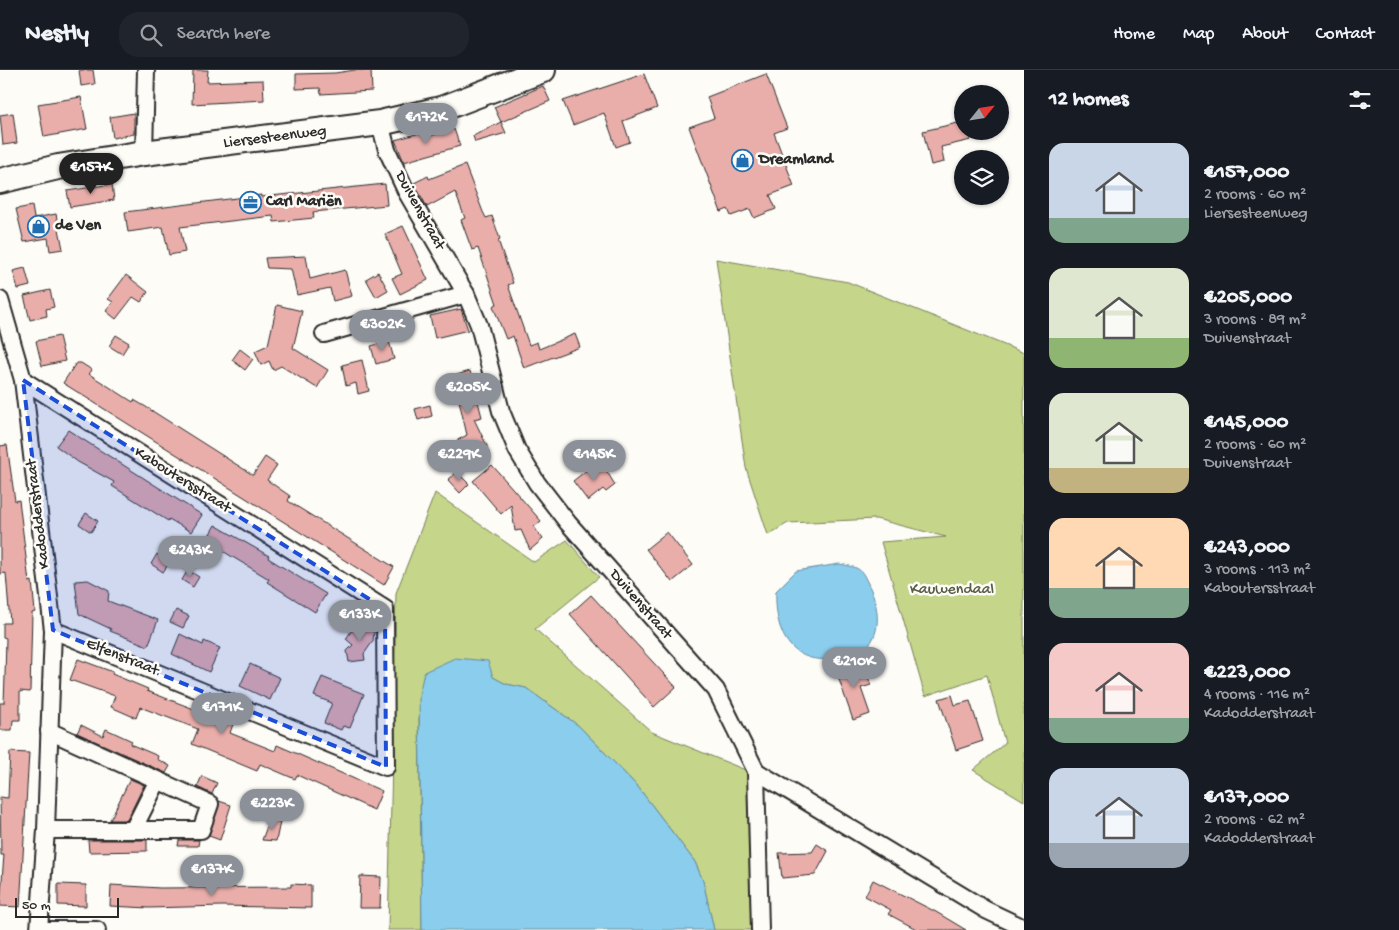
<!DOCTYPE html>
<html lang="en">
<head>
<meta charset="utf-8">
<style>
  :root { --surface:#171b24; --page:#20242c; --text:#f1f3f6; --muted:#9ea1a6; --line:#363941; --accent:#8c9099 }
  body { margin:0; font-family:"Gochi Hand",sans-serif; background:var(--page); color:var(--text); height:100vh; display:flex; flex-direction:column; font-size:19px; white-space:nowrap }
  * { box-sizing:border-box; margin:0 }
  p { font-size:16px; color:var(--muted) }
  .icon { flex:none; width:28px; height:28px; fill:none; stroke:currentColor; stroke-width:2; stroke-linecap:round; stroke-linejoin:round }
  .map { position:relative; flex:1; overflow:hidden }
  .sheet { display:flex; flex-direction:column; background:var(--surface); width:375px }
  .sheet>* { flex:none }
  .needle { width:32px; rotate:60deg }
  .fabs { position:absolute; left:954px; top:15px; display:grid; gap:10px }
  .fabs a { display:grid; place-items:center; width:55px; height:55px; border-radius:50%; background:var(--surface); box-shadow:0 1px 4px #0004; font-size:25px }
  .scale { position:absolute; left:15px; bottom:12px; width:104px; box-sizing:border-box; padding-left:5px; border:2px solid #2b2b2b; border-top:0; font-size:14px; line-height:18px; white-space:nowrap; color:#2b2b2b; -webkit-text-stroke:4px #fdfcf7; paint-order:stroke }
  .price { position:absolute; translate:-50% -42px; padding:0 11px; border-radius:18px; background:var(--accent); color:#fff; font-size:16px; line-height:32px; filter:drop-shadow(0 1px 2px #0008) }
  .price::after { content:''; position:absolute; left:50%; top:30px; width:15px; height:11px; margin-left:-8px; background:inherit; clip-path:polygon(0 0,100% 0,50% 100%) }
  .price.selected { background:#222; color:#fff }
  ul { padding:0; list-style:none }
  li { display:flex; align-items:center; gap:15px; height:125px; padding:0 25px }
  li span { display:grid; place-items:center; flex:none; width:140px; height:100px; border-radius:15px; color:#555 }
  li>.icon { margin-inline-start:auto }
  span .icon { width:60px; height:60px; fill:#fffc; stroke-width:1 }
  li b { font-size:21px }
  h2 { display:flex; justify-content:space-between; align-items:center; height:60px; padding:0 25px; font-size:21px }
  header { display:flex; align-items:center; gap:30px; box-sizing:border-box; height:70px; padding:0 25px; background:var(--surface); border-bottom:1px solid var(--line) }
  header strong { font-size:24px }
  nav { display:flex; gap:28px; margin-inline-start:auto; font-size:18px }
  .search { width:350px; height:45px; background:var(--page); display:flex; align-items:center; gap:12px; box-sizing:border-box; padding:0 18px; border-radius:20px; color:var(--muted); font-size:19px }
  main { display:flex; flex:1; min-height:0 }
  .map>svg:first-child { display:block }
  .green { fill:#c5d589; stroke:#78805a }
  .water { fill:#8bcdec; stroke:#658c9f }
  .building { fill:#e9aeaa; stroke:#2b2b2b }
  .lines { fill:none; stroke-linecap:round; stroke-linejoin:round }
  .street-casing { stroke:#2b2b2b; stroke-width:20 }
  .secondary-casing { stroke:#2b2b2b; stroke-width:28 }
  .street { stroke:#fdfcf7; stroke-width:16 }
  .secondary { stroke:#fdfcf7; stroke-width:24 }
  .marked { fill:#1d4ed8; fill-opacity:0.2; stroke:#1d4ed8; stroke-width:4; stroke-dasharray:10 6; stroke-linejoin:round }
  .labels { text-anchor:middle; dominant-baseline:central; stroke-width:5; stroke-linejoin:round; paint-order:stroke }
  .street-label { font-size:16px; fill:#2b2b2b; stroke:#fdfcf7 }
  .poi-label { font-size:16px; font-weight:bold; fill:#2b2b2b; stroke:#fdfcf7; text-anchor:start }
  .park-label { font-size:16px; fill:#595e47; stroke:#fdfcf7 }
</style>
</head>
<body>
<header>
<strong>Nestly</strong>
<div class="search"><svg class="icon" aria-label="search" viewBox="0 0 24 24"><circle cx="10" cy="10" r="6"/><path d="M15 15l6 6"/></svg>Search here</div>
<nav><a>Home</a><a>Map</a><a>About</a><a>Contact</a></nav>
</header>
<main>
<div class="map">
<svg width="1024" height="860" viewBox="0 0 1024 860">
  <rect width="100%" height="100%" fill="#fdfcf7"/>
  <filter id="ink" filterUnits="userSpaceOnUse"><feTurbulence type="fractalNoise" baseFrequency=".02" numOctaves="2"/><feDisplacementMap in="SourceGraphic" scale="10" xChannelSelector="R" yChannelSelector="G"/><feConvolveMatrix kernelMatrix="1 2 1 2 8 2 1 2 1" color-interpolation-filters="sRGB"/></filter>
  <g filter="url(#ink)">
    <g class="green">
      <polygon points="716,189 848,212 1024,283 1024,731 973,700 1005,673 987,605 925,626 881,472 946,467 876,449 788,453 768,465 746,398"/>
      <polygon points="435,423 534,492 567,470 599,507 535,559 652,662 748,701 752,860 714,860 703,811 695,792 638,717 579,656 526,618 506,614 493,607 419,647 422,860 388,860 396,523"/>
    </g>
    <g class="water">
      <path d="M839 494C863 498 861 499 871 520 879 539 882 565 864 580 859 585 849 585 842 587 793 599 774 565 776 521L796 501Z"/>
      <polygon points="455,588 488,591 493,607 506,614 526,618 579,656 638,717 695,792 703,811 714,860 422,860 419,625 424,602"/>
    </g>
    <g class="building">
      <polygon points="79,0 93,0 95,14 81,16"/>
      <polygon points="193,0 208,0 207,12 263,10 264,30 192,34"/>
      <polygon points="355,0 371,0 372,21 321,24 320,18 296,19 296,4 335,3"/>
      <polygon points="644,4 657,38 623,51 630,72 616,77 604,43 573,55 563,31"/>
      <polygon points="766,4 787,58 774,63 794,116 770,125 776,139 754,148 750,139 731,146 728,139 721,142 689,57 714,48 707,27"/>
      <polygon points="543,16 550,31 501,52 494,37"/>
      <polygon points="81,27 87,59 44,67 38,34"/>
      <polygon points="13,43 17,73 3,75 0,45"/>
      <polygon points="134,43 134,64 113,68 110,47"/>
      <polygon points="501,52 506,63 475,72 473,66"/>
      <polygon points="962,52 962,61 969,61 971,70 941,77 944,92 931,95 923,61"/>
      <polygon points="454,59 460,76 404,92 395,70 423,62 425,67"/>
      <polygon points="465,95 483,142 486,148 492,146 500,169 498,170 513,213 508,215 529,275 537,272 539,279 575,264 580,277 524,298 513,266 506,269 493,236 497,234 478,178 472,180 461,150 465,148 455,122 427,137 414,113 428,106 429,109"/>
      <polygon points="112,114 114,130 70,137 67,121"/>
      <polygon points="385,114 387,135 313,142 314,148 274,152 273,146 180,157 185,182 169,185 163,157 128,162 125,142 261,125 261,127"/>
      <polygon points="32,136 34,148 56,144 63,179 50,181 48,168 24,172 16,139"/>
      <polygon points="403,156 428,210 400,224 392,208 402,204 385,164"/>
      <polygon points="306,186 310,209 345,200 352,226 333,231 330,218 297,225 291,199 267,198 265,188"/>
      <polygon points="25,198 30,216 18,219 13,201"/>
      <polygon points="378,202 388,220 376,227 366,209"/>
      <polygon points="126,205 148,222 141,232 133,227 116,249 106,241 113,232 108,229"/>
      <polygon points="50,220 54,237 46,239 47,246 30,250 24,226"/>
      <polygon points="277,235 302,241 293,278 328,300 317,318 281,296 273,300 269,291 261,295 255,281 268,275"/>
      <polygon points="461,239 468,260 435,268 430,246"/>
      <polygon points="116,265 129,273 122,284 109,276"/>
      <polygon points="59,266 65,291 42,296 36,271"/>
      <polygon points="389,271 394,289 376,294 371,276"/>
      <polygon points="240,279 253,289 245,300 232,290"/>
      <polygon points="362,290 369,321 358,324 356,313 346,316 342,295"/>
      <polygon points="76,293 81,293 92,300 89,304 133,332 134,330 146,337 253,405 265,387 277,395 267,410 290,426 288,431 394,497 384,515 63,313"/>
      <polygon points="470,301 482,347 474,349 487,376 487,380 466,391 456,371 467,365 457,322 450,324 446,308"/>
      <polygon points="430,335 432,346 418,350 415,339"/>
      <polygon points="68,360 202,445 191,462 169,449 168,451 112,416 114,412 78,392 56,376"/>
      <polygon points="7,375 15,431 19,430 29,512 32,511 35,542 32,543 30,622 20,621 20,650 13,650 12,660 0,660 0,633 4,633 5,606 6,568 3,567 3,553 10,553 6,503 0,504 0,376"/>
      <polygon points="492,395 541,451 534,457 543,469 530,480 521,460 515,461 511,435 501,444 473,411"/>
      <polygon points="603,395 615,415 606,422 603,419 588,431 573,411 592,396 595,400"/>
      <polygon points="457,402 469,414 460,423 448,410"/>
      <polygon points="86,443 98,451 91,462 79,454"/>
      <polygon points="215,455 269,486 268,488 326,524 315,542 267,512 269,509 206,471"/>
      <polygon points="667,462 693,495 672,512 646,479"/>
      <polygon points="157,484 170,492 163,502 151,494"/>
      <polygon points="188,500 199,507 193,517 182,510"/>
      <polygon points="88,510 109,521 108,531 158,550 148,576 110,561 111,559 79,544 75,511"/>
      <polygon points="591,525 676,617 654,637 570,544"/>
      <polygon points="176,540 189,546 183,558 170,552"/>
      <polygon points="358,550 374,561 373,571 364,584 365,590 349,592 347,581 353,575 346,569"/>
      <polygon points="180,564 203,575 204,571 220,578 209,602 172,584"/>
      <polygon points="78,589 113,602 112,604 148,619 147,621 233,654 230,663 275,681 277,675 382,721 374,740 297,705 295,709 260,694 257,701 192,674 198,659 140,637 136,648 111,637 115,626 70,610"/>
      <polygon points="854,591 858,602 865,599 871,615 861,618 870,644 853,650 835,598"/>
      <polygon points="250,594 280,608 270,630 240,616"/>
      <polygon points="322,607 364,624 350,658 343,656 341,660 324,653 332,633 314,626"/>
      <polygon points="952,625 955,635 970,631 983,671 956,680 939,629"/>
      <polygon points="81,655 103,666 106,659 132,671 130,674 158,686 157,689 170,696 166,703 77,663"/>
      <polygon points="10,682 29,683 20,837 0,836 4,785 1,785 0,727 8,728"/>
      <polygon points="202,706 217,713 212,724 197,717"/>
      <polygon points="130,709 144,715 127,750 110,750"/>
      <polygon points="219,731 231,735 220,770 209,766"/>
      <polygon points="270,748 280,752 276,771 262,770"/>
      <polygon points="88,770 147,770 147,781 89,782"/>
      <polygon points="179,770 199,770 198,776 178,776"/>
      <polygon points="817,774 828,781 815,805 782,808 779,783 812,782"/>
      <polygon points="360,806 381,807 380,838 359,838"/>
      <polygon points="873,810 936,842 966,860 918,860 888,844 891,840 865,826"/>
      <polygon points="58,814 86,815 86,836 58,835"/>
      <polygon points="291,814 311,815 311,838 222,836 149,838 110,836 111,815 160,818 291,817"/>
    </g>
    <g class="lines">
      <defs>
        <g id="street">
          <polyline points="380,53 387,80 407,123 466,224 479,255 501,341 517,380 537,413 568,453 716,620 756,701 760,860"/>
          <polyline points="144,83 146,0"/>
          <polyline points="0,230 23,310 53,560 46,760 39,860"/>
          <polyline points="324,264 466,224"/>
          <polyline points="23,310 385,539 386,697 53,560"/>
          <polyline points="756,701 986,840 1024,858"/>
          <polyline points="46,760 201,760 210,734 49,661"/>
          <polyline points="133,760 158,710"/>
          <polyline points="39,860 97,860"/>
        </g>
        <polyline id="secondary" points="0,111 58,97 144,83 380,53 441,39 543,0"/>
      </defs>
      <use href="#street" class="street-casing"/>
      <use href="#secondary" class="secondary-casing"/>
      <use href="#street" class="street"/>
      <use href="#secondary" class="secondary"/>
    </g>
  </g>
  <path class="marked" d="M23 310 385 539 386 697 53 560Z"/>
  <defs>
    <symbol id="shop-ring" viewBox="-11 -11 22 22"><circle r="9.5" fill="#fdfcf7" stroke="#1f6fb2" stroke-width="1.5"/><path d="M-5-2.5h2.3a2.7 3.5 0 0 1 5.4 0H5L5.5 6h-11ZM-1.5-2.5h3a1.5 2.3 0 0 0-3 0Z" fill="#1f6fb2"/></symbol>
    <symbol id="office-ring" viewBox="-11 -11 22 22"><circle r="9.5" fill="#fdfcf7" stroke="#1f6fb2" stroke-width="1.5"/><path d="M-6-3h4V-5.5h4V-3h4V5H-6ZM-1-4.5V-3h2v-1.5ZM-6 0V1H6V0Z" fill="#1f6fb2"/></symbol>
  </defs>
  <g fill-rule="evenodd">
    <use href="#shop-ring" x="730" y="78" width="25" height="25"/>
    <use href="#office-ring" x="238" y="120" width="25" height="25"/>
    <use href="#shop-ring" x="26" y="144" width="25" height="25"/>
  </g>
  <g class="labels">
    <g class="street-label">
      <text transform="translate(275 68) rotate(-7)">Liersesteenweg</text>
      <text transform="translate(419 141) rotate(61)">Duivenstraat</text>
      <text transform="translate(182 411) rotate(32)">Kaboutersstraat</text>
      <text transform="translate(39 444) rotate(-97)">Kadodderstraat</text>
      <text transform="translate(640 535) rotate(49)">Duivenstraat</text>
      <text transform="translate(122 588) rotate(22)">Elfenstraat</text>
    </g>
    <g class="poi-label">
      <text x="759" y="90">Dreamland</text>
      <text x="266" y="132">Carl Mariën</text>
      <text x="55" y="156">de Ven</text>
    </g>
    <g class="park-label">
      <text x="952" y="520">Kauwendaal</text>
    </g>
  </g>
</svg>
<div class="fabs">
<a><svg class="needle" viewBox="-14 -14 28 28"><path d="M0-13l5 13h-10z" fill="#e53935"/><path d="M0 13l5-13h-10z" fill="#9ea1a6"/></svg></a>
<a><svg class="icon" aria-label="layers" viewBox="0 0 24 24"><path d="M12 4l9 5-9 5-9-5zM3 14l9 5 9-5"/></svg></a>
</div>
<div class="scale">50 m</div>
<b class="price" style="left:426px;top:75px">€172K</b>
<b class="price selected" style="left:91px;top:125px">€157K</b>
<b class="price" style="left:382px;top:282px">€302K</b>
<b class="price" style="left:468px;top:345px">€205K</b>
<b class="price" style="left:459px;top:412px">€229K</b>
<b class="price" style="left:594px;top:412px">€145K</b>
<b class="price" style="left:190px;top:508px">€243K</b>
<b class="price" style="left:360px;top:572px">€133K</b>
<b class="price" style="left:854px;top:619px">€210K</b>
<b class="price" style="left:222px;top:665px">€171K</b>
<b class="price" style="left:272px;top:761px">€223K</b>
<b class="price" style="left:212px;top:827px">€137K</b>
</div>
<section class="sheet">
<h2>12 homes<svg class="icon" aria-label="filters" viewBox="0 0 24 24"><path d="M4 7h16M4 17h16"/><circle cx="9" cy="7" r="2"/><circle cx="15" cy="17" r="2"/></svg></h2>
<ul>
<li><span style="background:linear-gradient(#c9d6e8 75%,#7fa58c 0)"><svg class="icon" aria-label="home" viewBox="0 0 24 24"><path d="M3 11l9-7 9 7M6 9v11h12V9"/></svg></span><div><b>€157,000</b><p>2 rooms · 60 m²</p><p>Liersesteenweg</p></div></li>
<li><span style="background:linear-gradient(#dfe7d0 70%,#8fb573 0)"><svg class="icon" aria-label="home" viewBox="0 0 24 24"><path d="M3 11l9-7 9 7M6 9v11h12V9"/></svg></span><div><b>€205,000</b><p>3 rooms · 89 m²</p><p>Duivenstraat</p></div></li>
<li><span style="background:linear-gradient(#dfe7d0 75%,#c2b280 0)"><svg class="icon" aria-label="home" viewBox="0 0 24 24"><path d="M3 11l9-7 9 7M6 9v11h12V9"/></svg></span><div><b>€145,000</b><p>2 rooms · 60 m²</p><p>Duivenstraat</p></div></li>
<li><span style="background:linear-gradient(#ffd9b3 70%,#7fa58c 0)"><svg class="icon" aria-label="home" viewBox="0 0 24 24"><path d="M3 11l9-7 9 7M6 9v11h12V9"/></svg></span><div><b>€243,000</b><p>3 rooms · 113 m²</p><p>Kaboutersstraat</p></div></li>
<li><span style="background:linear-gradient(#f6c9c9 75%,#7fa58c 0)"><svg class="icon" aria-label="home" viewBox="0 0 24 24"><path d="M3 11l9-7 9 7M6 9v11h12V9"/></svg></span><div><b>€223,000</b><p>4 rooms · 116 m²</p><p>Kadodderstraat</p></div></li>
<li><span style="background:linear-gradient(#c9d6e8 75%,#9aa5b1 0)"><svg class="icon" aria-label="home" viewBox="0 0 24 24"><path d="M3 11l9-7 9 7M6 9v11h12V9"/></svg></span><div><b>€137,000</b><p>2 rooms · 62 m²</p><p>Kadodderstraat</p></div></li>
</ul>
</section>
</main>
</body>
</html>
